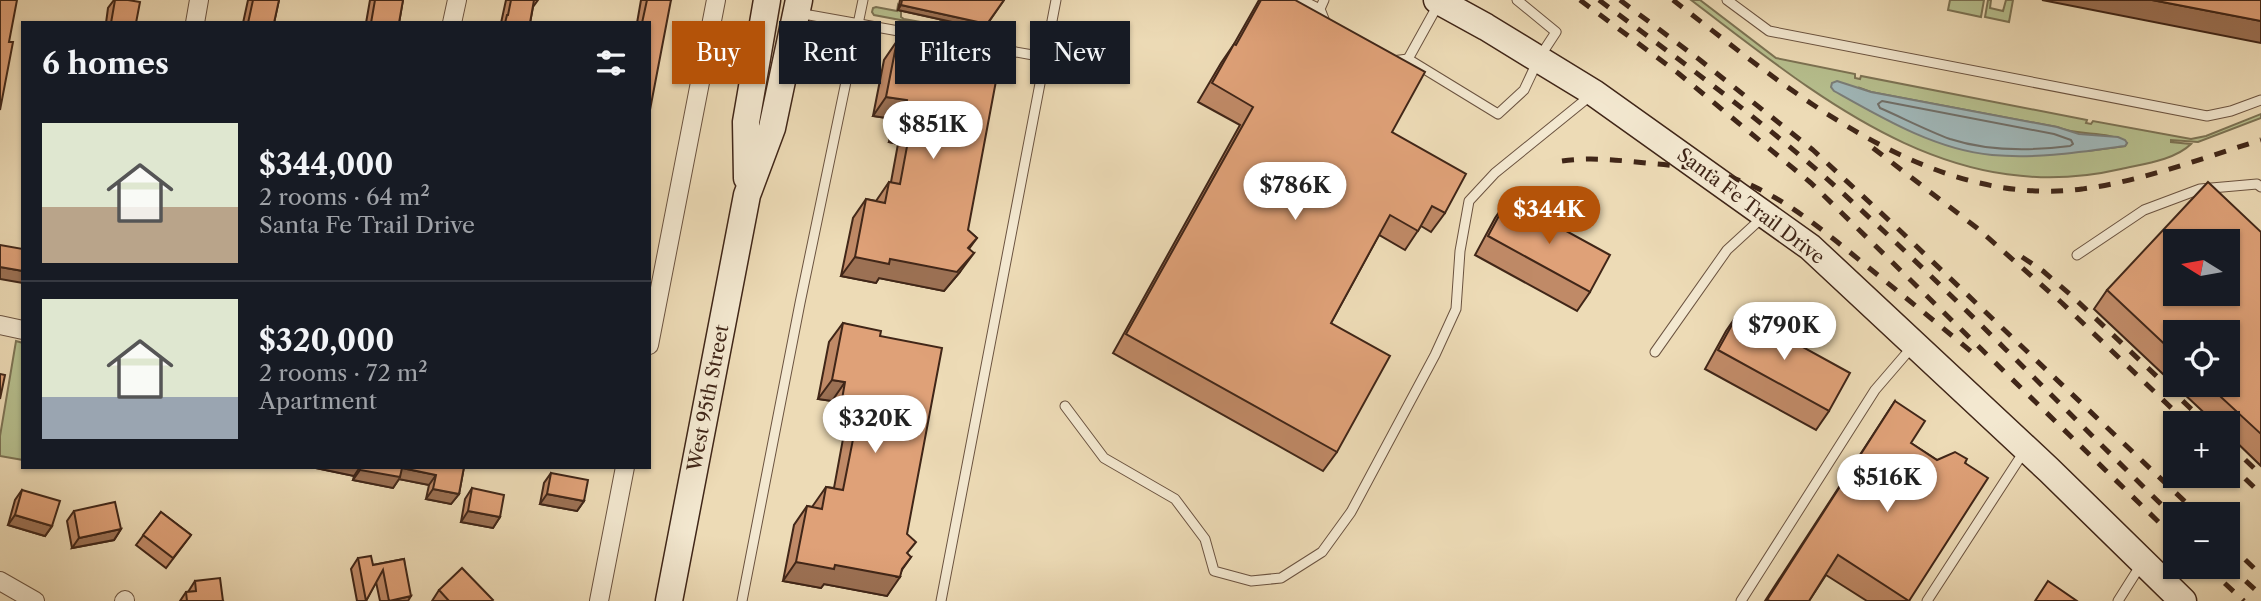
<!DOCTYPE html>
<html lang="en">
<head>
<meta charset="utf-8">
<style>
  :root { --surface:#171b24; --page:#242831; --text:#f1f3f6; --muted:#9ea1a6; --line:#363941; --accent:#b45309 }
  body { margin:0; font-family:"Libre Caslon Text",serif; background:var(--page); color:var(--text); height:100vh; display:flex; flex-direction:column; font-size:26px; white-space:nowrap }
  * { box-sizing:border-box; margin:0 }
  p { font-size:23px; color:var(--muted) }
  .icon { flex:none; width:38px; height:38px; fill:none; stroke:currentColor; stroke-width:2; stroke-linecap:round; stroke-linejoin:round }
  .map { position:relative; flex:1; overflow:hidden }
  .details { position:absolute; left:21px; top:21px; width:630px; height:448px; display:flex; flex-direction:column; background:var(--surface); border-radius:0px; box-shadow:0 2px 5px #0004 }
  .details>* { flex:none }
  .top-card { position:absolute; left:672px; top:21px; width:665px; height:63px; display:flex; gap:14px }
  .needle { width:46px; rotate:281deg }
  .controls { position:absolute; left:2163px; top:229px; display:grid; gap:14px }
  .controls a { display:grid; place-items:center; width:77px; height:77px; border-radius:0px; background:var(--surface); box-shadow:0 2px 5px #0004; font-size:35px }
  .price { position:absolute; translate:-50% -60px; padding:0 16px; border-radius:24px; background:#fff; color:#222; font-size:23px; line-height:46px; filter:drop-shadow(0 2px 4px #0008) }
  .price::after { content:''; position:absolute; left:50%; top:42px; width:21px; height:16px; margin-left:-10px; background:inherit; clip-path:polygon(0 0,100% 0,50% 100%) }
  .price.selected { background:var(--accent); color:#fff }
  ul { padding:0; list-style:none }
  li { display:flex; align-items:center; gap:21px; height:175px; padding:0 21px }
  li+li { border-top:2px solid var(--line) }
  li span { display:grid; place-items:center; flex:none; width:196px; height:140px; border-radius:0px; color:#555 }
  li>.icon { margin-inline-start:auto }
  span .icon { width:84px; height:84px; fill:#fffc; stroke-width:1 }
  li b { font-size:30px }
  h2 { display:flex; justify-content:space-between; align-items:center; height:84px; padding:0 21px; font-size:30px }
  .tag { padding:0 24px; border-radius:0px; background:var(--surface); box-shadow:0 2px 5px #0004; font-size:24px; line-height:63px }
  .tag.selected { background:var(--accent); color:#fff }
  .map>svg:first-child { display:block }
  .green { fill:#b7c08f; stroke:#7c7354; stroke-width:2; fill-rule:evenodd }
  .water { fill:#a0b8ba; stroke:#7a7e79; stroke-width:2 }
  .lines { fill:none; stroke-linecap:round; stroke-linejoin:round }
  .shore { stroke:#706f69; stroke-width:2 }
  .service-casing { stroke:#6b5340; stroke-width:11 }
  .minor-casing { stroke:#6b5340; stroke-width:20 }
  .secondary-casing { stroke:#402618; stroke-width:29 }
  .service { stroke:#f3e8d0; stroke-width:9 }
  .minor { stroke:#f3e8d0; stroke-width:18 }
  .secondary { stroke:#f3e8d0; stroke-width:26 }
  .rail { stroke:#402618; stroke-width:5; stroke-dasharray:12 12; stroke-linecap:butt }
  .wall { fill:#c08a67; stroke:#402618; stroke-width:2; fill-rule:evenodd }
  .shaded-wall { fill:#9c7154; stroke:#402618; stroke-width:2 }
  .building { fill:#dfa178; stroke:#402618; stroke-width:2; fill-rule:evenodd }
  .labels { text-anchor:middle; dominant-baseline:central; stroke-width:5; stroke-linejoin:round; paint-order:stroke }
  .street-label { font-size:19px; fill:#402618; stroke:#f3e8d0 }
</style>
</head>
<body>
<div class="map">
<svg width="2261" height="601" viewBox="0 0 2261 601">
  <rect width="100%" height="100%" fill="#eddbb6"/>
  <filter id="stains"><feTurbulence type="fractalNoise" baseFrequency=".00286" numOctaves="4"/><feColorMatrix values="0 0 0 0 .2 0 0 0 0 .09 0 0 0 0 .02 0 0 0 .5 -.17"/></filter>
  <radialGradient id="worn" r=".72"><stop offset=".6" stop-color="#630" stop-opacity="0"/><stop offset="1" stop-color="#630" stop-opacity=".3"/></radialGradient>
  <g class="green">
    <path d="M1691 0H1700L1776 58 1855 74V78L1860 79 1861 76 2087 120 2086 123 2091 124 2093 121 2191 139 2206 136 2261 114V118L2198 142 2171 140V142L2191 144C2175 160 2143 164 2121 169 1949 209 1819 97 1691 0ZM1860 88 1871 92 2057 127C2080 137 2107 130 2127 143L2125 146 2088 151 1950 146 1869 110Z"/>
    <polygon points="1950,0 1984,0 1981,17 1948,10"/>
    <polygon points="1988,0 1991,0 1990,8 2003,11 2006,0 2013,0 2009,22 1985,17"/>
    <polygon points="898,5 901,10 901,17 904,19 937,25 941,20 972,26 972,30 986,32 993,24 1005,32 1005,37 1001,39 874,15 872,12 873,8 876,7 897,11"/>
    <polygon points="16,341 23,343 23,460 0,456 0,436"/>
  </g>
  <path class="water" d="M1837 81 1871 92 2057 127 2079 134 2118 137 2125 140 2127 143 2125 146C2081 152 2037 159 1992 155 1936 150 1882 118 1834 91L1831 87 1832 83Z"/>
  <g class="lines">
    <path class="shore" d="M1882 101 2054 134 2071 140 2073 144 2070 146C2031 151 1987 151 1950 139 1926 130 1903 118 1880 108L1878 104Z"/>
    <defs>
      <g id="service">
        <polyline points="1301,0 1320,9"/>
        <polyline points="1324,0 1320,9 1326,24"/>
        <polyline points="1727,0 1769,31 2207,116 2231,111 2261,100"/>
        <polyline points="798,13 1044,57"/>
        <polyline points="1408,59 1439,3"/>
        <polyline points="1392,61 1408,59 1498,114 1524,90 1539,58 1556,32 1517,0"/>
        <polyline points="2077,255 2144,210 2200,189 2257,184 2261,187"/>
        <polyline points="1655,352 1727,250 1764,216"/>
        <polyline points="1065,406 1104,458 1175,499 1205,539 1214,571 1251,581 1281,578 1322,552 1351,512 1435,355 1456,309 1460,251 1469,201 1495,173 1590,96"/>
        <polyline points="742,601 800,303 863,0"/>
        <polyline points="941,601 1056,0"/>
        <polyline points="1741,601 1875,390 1912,347"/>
        <polyline points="1927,601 2025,450"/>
        <polyline points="2118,601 2142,563"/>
      </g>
      <g id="minor">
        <polyline points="195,23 199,0"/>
        <polyline points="452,23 457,0"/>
        <polyline points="0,325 23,330"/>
        <polyline points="649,345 716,0"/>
        <polyline points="0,581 35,601"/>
        <polyline points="124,601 125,600"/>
        <polyline points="599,601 625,467"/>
      </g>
      <g id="secondary">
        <polyline points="1437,0 1486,27 1594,93 1810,247 2049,470 2183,601"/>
        <polyline points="747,178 746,122 767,0"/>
        <polyline points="669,601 747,195 772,128 799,0"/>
      </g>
    </defs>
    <use href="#service" class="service-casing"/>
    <use href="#minor" class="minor-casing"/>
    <use href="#secondary" class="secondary-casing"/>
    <use href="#service" class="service"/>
    <use href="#minor" class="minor"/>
    <use href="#secondary" class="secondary"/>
    <g class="rail">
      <polyline points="1580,0 1678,73 1811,183 2175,538"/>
      <path d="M1599 0C1676 57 1753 114 1825 177 1946 286 2059 404 2175 518"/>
      <polyline points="1620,0 1700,60 1813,150 1893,224 2198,514"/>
      <path d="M1673 0C1787 88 1927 209 2082 189 2143 181 2202 158 2261 140"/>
      <polyline points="1873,148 1977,228 2062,303 2188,424"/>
      <path d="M1562 161C1590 157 1617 160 1646 163 1685 166 1724 171 1759 189 1797 208 1830 236 1863 263 1900 293 1937 323 1974 354"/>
      <polyline points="2022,257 2043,271 2072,296 2207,424"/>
      <polyline points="2228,443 2261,475"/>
      <polyline points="2228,462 2261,494"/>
      <polyline points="2228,543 2261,575"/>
      <polyline points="2228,565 2261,595"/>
      <polyline points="2207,567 2244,601"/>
    </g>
  </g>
  <g class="wall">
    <polygon points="114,0 128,0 136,23 106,23 108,8"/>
    <polygon points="248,0 279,0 274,23 243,23"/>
    <polygon points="370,0 403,0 399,23 366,23"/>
    <polygon points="506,0 538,0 533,7 530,23 501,23"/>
    <polygon points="641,0 671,0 649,23 637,23"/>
    <polygon points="900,0 1004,0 984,29 898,10"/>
    <polygon points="1259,0 1295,0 1392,132 1445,213 1431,232 1421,226 1405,250 1379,235 1331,323 1337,452 1323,471 1113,353 1240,125 1198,102 1221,63 1234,44"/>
    <polygon points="897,41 932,52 968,230 977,238 969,249 960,272 944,291 879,278 876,283 841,276 853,218 866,199 876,201 889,182 891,182 898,144 889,142 893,119 873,116 884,60"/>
    <polygon points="1508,199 1590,292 1577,311 1475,255 1495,218"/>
    <path d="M2261 232V466L2228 434V424H2216L2094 309 2107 290ZM2175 332 2228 385H2175Z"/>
    <polygon points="1739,312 1829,411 1816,430 1705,369 1726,331"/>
    <polygon points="843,323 880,336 907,534 907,554 901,572 887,596 824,584 821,588 783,581 794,525 807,506 812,507 826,487 834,488 845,428 828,424 832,401 818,399 829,342"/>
    <polygon points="1895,401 1911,443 1937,460 1965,463 1909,601 1867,601 1826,575 1809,601 1765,601"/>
    <polygon points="311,467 464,467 459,494 451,504 426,499 429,485 399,479 393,488 353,480 354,476"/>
    <polygon points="551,473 584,501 577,511 540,504 544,483"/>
    <polygon points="472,488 500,517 493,528 461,522 465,499"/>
    <polygon points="22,490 52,526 45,536 8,525 15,500"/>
    <polygon points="74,511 121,529 114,540 72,548 67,521"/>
    <polygon points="161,512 191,535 166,568 136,545"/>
    <polygon points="358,558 373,565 404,559 408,601 380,601 376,582 366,601 357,601 351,569"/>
    <polygon points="195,581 223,601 180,601 186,592 188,592"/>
    <polygon points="439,590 492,601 432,601"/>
  </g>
  <g class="shaded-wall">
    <polygon points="2042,0 2152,0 2261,21 2261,43"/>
    <polygon points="901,5 987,24 984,29 898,10"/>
    <polygon points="886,97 907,100 893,119 873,116"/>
    <polygon points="902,123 911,125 898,144 889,142"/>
    <polygon points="974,253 960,272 944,291 879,278 876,283 841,276 855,257 890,259"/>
    <polygon points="0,267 23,271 23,283 0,279"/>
    <polygon points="832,380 845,382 832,401 818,399"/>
    <polygon points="841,405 859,409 845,428 828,424"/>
    <polygon points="311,467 360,467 354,476"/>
    <polygon points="402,468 436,475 429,485 399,479 393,488 353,480 360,470"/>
    <polygon points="433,489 459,494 451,504 426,499"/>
    <polygon points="547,494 584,501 577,511 540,504"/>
    <polygon points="468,511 500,517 493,528 461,522"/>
    <polygon points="15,515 52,526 45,536 8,525"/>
    <polygon points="121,529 114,540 72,548 79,538"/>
    <polygon points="911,557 897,577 900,577 887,596 824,584 821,588 783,581 796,562 835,565"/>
    <polygon points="411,596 408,601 389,601"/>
  </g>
  <g class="building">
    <polygon points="0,0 17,0 9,42 13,42 0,110"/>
    <polygon points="115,0 128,0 140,2 136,23 111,23"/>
    <polygon points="253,0 279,0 274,23 248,23"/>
    <polygon points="375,0 403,0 399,23 371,23"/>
    <polygon points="511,0 534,0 530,23 505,23 507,15 508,15"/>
    <polygon points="647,0 671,0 649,115 649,23 642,23"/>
    <polygon points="902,0 1004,0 987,24 901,5"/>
    <polygon points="1261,0 1295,0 1425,72 1392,132 1466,174 1445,213 1432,206 1418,231 1390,215 1331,323 1390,356 1337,452 1126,334 1253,107 1212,83 1234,44 1236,45"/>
    <polygon points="2152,0 2261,0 2261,21"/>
    <polygon points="897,41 933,48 932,52 999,65 968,230 977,238 968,248 974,253 957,272 890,259 889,264 855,257 866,199 885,203 889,182 900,184 911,125 902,123 907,100 886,97"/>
    <path d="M2208 182 2261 232V434L2208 385H2228V332H2175V354L2107 290ZM2175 242H2228V294H2175Z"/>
    <polygon points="1508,199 1610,255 1590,292 1488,236"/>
    <polygon points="0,245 23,249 23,271 0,267"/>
    <polygon points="1739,312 1850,373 1829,411 1718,350"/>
    <polygon points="843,323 881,331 880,336 942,348 907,534 916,542 907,553 911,557 902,569 900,577 835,565 834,569 796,562 807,506 822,509 826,487 843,490 859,409 841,405 845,382 832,380"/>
    <polygon points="0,374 5,375 0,399"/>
    <polygon points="1895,401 1925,421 1911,443 1937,460 1955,452 1967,459 1965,463 1988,478 1909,601 1838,555 1809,601 1770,601 1767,600"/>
    <polygon points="360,467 464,467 459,494 433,489 436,475 402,468 400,477 360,470"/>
    <polygon points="551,473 588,480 584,501 547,494"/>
    <polygon points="472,488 504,495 500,517 468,511"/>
    <polygon points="22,490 60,501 52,526 15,515"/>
    <polygon points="115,502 121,529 79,538 74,511"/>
    <polygon points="161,512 191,535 173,558 143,535"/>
    <polygon points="371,556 373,565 404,559 411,596 389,601 383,570 366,601 358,558"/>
    <polygon points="462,568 493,600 492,601 449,601 439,590"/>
    <polygon points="220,578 223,601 187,601 186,592 196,591 195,581"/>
    <polygon points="2048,581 2077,601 2035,601"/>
  </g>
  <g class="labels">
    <g class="street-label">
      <text transform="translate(1751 206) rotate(37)">Santa Fe Trail Drive</text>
      <text transform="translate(708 398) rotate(-79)">West 95th Street</text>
    </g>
  </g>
  <rect width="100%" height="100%" filter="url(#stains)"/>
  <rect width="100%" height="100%" fill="url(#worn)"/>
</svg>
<div class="controls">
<a><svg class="needle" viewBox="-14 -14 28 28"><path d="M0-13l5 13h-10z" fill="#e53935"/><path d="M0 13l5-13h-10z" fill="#9ea1a6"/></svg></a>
<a><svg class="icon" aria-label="locate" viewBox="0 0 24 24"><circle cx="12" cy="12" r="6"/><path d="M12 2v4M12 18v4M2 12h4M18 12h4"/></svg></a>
<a>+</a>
<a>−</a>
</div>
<b class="price" style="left:933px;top:161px">$851K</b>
<b class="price" style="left:1295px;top:222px">$786K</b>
<b class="price selected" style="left:1549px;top:246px">$344K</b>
<b class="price" style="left:1784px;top:362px">$790K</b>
<b class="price" style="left:875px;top:455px">$320K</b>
<b class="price" style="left:1887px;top:514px">$516K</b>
<div class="top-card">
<a class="tag selected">Buy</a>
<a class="tag">Rent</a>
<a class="tag">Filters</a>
<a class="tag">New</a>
</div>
<section class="details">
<h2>6 homes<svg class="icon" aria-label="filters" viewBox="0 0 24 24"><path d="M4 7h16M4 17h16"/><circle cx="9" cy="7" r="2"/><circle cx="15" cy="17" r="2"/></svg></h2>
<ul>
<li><span style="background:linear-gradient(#dfe7d0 60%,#b9a48a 0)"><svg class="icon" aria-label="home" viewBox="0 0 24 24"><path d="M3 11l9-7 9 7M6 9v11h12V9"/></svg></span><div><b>$344,000</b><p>2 rooms · 64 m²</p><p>Santa Fe Trail Drive</p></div></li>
<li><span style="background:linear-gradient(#dfe7d0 70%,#9aa5b1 0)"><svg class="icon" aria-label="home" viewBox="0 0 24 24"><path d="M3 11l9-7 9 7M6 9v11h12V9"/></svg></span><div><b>$320,000</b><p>2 rooms · 72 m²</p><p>Apartment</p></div></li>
</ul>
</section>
</div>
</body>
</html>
